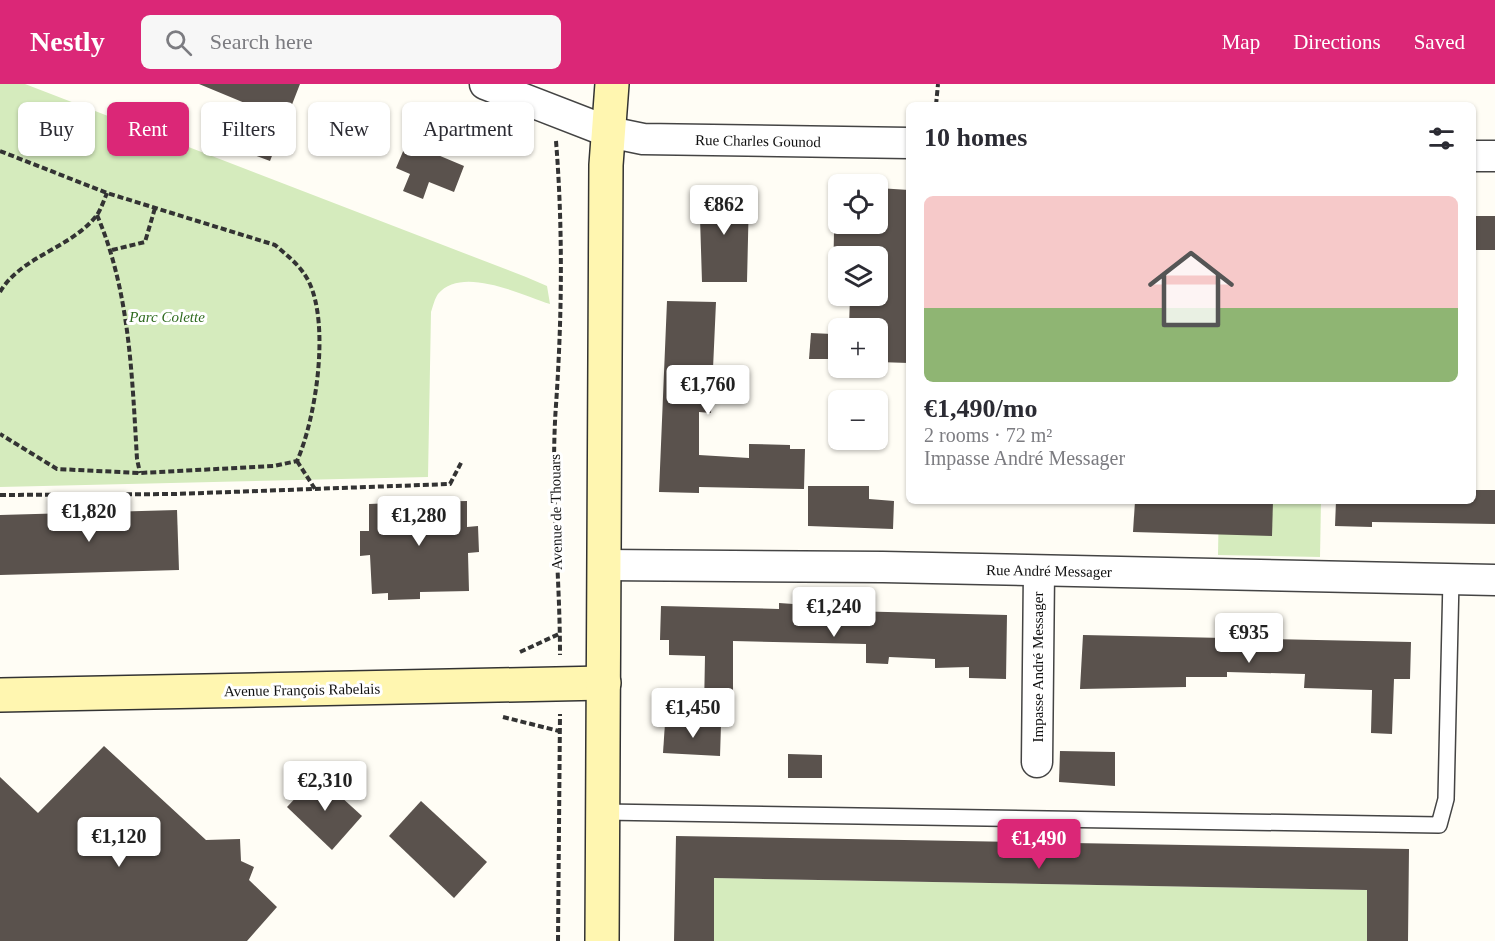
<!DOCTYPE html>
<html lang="en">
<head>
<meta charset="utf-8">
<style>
  :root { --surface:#fff; --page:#f7f7f7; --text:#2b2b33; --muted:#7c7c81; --line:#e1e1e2; --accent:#db2777 }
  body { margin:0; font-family:"Times New Roman",serif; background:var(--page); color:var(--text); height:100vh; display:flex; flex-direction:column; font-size:22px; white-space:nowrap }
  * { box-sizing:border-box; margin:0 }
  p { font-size:20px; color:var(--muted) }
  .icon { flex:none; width:33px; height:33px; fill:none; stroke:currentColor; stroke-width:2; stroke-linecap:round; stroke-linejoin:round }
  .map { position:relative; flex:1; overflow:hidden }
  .panel { position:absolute; left:906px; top:18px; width:570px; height:402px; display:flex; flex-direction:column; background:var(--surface); border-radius:9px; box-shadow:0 2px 4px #0004 }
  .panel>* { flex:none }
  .guide { position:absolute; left:18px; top:18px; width:570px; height:54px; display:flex; gap:12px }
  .buttons { position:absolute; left:828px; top:90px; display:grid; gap:12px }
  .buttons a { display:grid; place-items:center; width:60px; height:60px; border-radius:9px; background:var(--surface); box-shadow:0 2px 4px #0004; font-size:30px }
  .price { position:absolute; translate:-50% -51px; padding:0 14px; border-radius:6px; background:#fff; color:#222; font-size:20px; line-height:39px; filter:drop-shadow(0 2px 3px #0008) }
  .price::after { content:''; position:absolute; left:50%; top:36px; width:18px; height:14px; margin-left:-9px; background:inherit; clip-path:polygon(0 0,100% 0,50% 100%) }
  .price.on { background:var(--accent); color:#fff }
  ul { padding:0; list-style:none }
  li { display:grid; align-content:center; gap:12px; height:318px; padding:0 18px }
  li+li { border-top:2px solid var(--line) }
  li span { display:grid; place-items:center; height:186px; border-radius:9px; color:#555 }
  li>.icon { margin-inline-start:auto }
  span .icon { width:108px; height:108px; fill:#fffc; stroke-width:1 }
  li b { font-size:26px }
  h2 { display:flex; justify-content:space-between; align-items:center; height:72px; padding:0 18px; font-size:26px }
  .tag { padding:0 21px; border-radius:9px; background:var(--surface); box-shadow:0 2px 4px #0004; font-size:21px; line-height:54px }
  .tag.on { background:var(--accent); color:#fff }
  header { display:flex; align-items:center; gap:36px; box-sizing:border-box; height:84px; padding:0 30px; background:var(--accent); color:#fff }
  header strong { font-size:28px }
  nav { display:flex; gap:33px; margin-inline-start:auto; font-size:21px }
  .search { width:420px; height:54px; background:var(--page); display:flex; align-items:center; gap:15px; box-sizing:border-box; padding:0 21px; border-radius:9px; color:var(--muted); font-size:22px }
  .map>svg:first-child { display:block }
  .green { fill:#d5ebbd }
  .building { fill:#5a524d }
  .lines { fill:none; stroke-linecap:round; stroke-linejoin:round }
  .lane-casing { stroke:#444; stroke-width:18 }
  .street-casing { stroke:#444; stroke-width:33 }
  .secondary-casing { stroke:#333; stroke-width:36 }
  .path { stroke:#333; stroke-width:4; stroke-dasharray:6 3; stroke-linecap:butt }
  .lane { stroke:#fff; stroke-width:15 }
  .street { stroke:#fff; stroke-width:30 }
  .secondary { stroke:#fff6b0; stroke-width:33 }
  .labels { text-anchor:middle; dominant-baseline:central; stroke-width:6; stroke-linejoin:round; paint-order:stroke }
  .street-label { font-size:15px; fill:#111; stroke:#fff }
  .park-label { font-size:15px; font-style:italic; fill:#2f6b1f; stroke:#fff }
</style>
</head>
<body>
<header>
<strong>Nestly</strong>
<div class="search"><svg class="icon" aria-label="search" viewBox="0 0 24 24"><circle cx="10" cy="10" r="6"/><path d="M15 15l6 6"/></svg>Search here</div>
<nav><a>Map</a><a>Directions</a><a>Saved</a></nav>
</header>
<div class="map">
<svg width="1495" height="857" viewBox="0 0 1495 857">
  <rect width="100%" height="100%" fill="#fffdf5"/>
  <g class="green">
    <path d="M0 0H25L526 193 547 202 550 220C521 211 462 181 438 210 435 214 433 222 431 228L428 393 0 403Z"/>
    <polygon points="1219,417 1321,417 1320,473 1218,471"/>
    <polygon points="714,794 1367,806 1367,857 714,857"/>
  </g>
  <g class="building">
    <polygon points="199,0 300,0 270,77 235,64 252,22"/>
    <polygon points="407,58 464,82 454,108 429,98 423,115 403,107 410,90 396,84"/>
    <polygon points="699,101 720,101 721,112 749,112 747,198 702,198"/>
    <polygon points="835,104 838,104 838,140 878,140 878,104 909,106 909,279 878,278 878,244 849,244 850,212 878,212 878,172 838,172 838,194 833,194"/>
    <rect x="1473" y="132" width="22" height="34"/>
    <polygon points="667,217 716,218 711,329 699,328 699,371 749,374 749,360 790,361 790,365 805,365 804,405 699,403 699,409 659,408"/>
    <polygon points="811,249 832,250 832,275 809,275"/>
    <polygon points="808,402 869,402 869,415 894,417 893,445 808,442"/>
    <polygon points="1473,406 1495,406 1495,440 1372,438 1372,443 1335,442 1336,417 1473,417"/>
    <polygon points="417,412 418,418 467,417 467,443 478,442 479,468 468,469 469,507 420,508 420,515 388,516 388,509 372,510 370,471 360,472 360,447 369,447 369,420 394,419 393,413"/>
    <polygon points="1135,417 1273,417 1272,452 1133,448"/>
    <polygon points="177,426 179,486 0,491 0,431"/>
    <polygon points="779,519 808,521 808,526 1007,531 1006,595 969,594 969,583 935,584 935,575 889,573 888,580 866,579 866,560 733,557 733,626 704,625 705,572 669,571 669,556 660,556 661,522 779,525"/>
    <polygon points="1083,551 1411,558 1410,595 1394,595 1392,650 1371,649 1372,606 1304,604 1305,590 1227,588 1227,593 1186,593 1186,603 1080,605"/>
    <polygon points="665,639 721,640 720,672 663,669"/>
    <polygon points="104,662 206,756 240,755 241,777 254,783 249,796 277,823 247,857 0,857 0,693 38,729"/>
    <polygon points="1060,667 1115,668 1115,702 1059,698"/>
    <polygon points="788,670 822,671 822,694 788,694"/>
    <polygon points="317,691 362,732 332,766 287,723"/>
    <polygon points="421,717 487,778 454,814 389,752"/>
    <polygon points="676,752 1409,765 1408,857 1367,857 1367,806 714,794 714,857 674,857"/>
  </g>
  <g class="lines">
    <defs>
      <polyline id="lane" points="603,728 1439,741 1446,715 1451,495"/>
      <g id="street">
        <polyline points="485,0 609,48 643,55 909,59"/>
        <polyline points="1473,72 1495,72"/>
        <polyline points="604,481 883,483 1495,496"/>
        <polyline points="1037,678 1039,487"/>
      </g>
      <g id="secondary">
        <polyline points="0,611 604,599"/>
        <polyline points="602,857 606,81 612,0"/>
      </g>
    </defs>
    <use href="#lane" class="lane-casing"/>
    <use href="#street" class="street-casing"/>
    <use href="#secondary" class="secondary-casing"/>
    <g class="path">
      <polyline points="936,21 938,0"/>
      <path d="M556 57C563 145 562 233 556 321 550 404 560 488 560 571"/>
      <path d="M0 67 107 109 275 161C288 172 301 182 309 198 330 242 316 334 297 377L274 382 140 389 57 385 0 350"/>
      <path d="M97 131C130 208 132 292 137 375L140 389"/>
      <polyline points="112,166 145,158 155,124"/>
      <path d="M0 208C21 172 72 164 97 131 101 125 104 116 107 109"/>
      <polyline points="297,377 315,405"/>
      <polyline points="0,411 175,410 450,400 462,377"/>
      <polyline points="520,568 559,550"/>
      <polyline points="503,633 559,647"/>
      <polyline points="558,857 560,630"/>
    </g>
    <use href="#lane" class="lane"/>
    <use href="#street" class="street"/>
    <use href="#secondary" class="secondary"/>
  </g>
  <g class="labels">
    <g class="street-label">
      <text transform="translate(758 57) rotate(1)">Rue Charles Gounod</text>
      <text transform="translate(556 428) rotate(-91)">Avenue de Thouars</text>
      <text transform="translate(1049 487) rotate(1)">Rue André Messager</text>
      <text transform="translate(1038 583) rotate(-90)">Impasse André Messager</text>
      <text transform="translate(302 606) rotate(-1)">Avenue François Rabelais</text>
    </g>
    <g class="park-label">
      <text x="167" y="233">Parc Colette</text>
    </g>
  </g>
</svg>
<div class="buttons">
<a><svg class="icon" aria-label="locate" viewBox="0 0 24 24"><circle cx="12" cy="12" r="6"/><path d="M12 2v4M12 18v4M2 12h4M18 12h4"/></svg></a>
<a><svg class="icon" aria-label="layers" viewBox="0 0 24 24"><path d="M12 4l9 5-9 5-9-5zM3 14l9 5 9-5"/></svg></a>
<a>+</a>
<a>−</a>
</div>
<b class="price" style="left:724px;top:152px">€862</b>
<b class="price" style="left:708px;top:332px">€1,760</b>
<b class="price" style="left:89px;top:459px">€1,820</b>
<b class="price" style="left:419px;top:463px">€1,280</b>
<b class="price" style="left:834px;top:554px">€1,240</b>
<b class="price" style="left:1249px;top:580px">€935</b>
<b class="price" style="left:693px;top:655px">€1,450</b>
<b class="price" style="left:325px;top:728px">€2,310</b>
<b class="price" style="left:119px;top:784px">€1,120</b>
<b class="price on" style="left:1039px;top:786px">€1,490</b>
<div class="guide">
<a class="tag">Buy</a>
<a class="tag on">Rent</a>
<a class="tag">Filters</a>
<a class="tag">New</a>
<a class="tag">Apartment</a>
</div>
<section class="panel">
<h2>10 homes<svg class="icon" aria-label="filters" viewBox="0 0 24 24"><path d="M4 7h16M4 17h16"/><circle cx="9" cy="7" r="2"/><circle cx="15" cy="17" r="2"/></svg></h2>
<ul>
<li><span style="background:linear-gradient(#f6c9c9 60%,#8fb573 0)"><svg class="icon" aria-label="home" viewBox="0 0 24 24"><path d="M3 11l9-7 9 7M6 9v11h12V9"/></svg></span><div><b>€1,490/mo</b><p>2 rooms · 72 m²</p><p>Impasse André Messager</p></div></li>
</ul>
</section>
</div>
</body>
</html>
